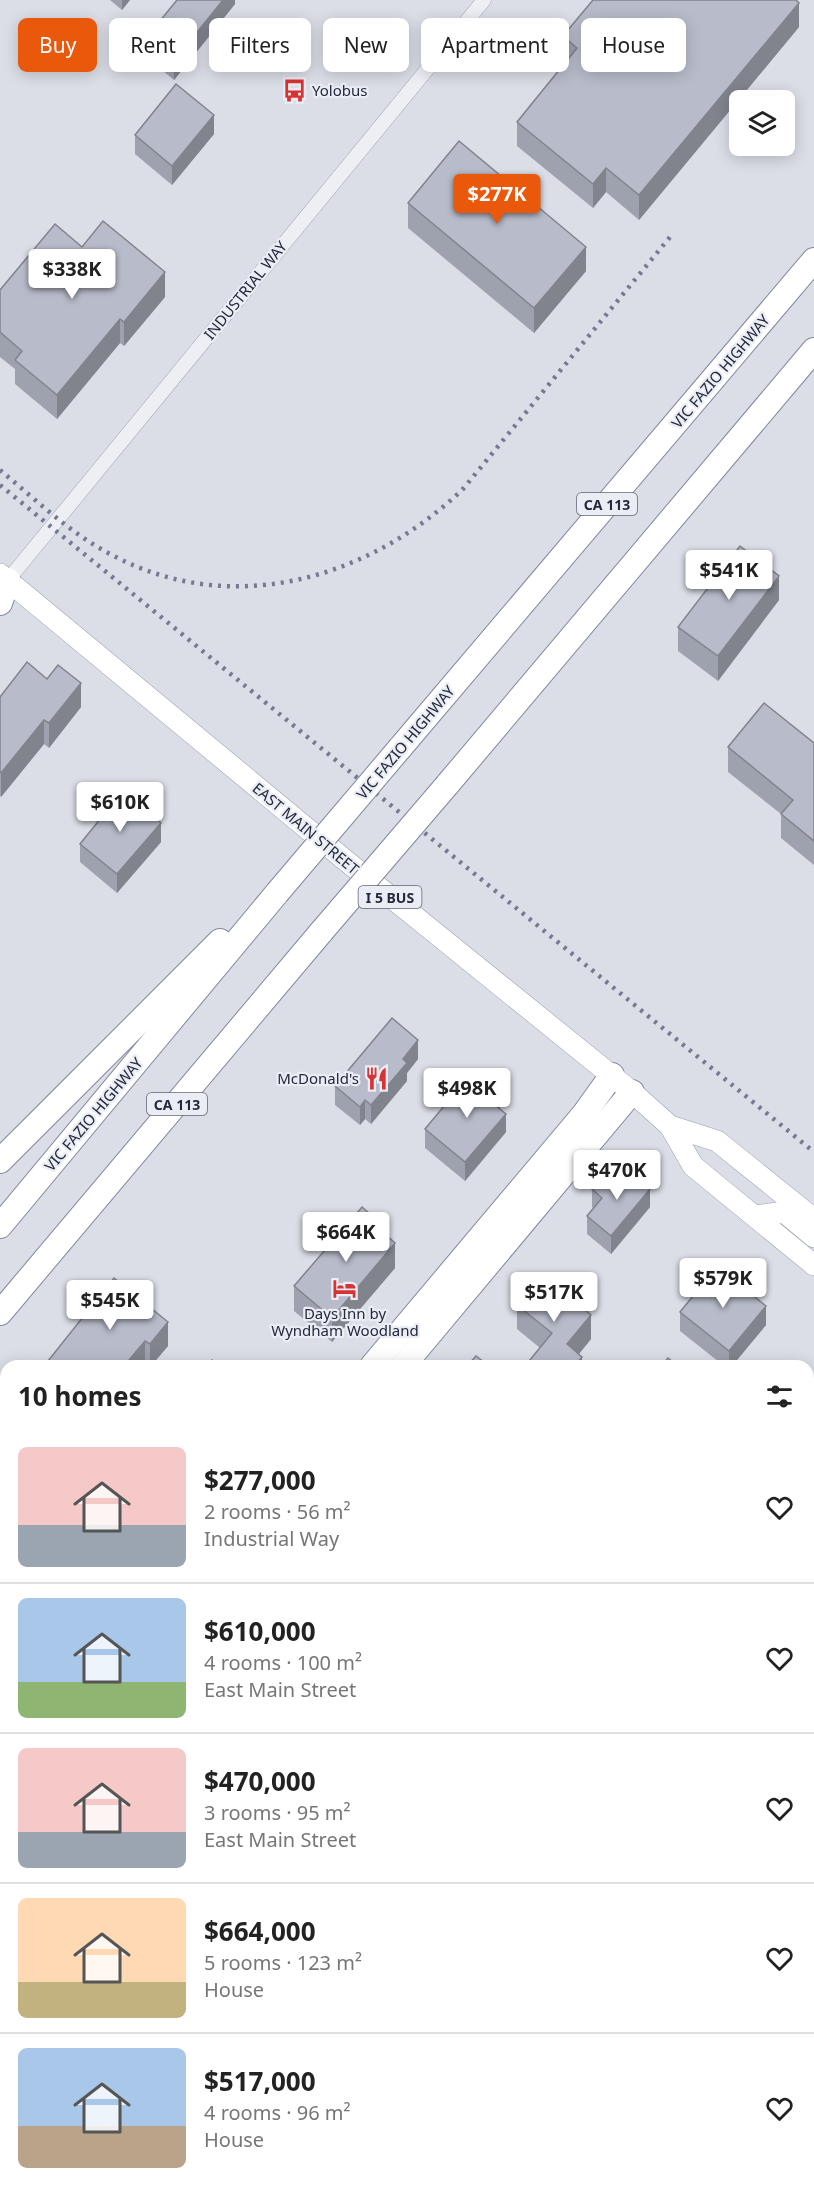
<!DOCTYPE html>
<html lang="en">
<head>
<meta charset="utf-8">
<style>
  :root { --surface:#fff; --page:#f2f2f2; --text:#222; --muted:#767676; --line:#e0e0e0; --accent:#ea580c }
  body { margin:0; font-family:"Noto Sans",sans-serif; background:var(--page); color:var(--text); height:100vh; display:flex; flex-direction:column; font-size:22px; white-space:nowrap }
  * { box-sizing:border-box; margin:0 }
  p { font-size:20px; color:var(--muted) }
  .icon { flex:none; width:33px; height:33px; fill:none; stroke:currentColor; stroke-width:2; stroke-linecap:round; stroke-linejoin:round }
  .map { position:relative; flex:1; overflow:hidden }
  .side { position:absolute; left:0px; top:1360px; width:814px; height:836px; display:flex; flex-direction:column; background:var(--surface); border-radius:18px 18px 0 0; box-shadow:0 3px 15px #0003 }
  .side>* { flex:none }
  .guide { position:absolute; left:18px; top:18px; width:778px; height:54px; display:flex; gap:12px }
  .buttons { position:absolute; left:729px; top:90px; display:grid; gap:12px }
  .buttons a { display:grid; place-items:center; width:66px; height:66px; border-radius:9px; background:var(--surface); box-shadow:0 3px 15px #0003; font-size:30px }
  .price { position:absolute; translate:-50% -51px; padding:0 14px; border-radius:6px; background:#fff; color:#222; font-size:20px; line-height:39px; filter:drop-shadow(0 2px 3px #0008) }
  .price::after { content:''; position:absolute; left:50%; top:36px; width:18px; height:14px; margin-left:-9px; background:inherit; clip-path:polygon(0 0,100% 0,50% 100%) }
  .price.selected { background:var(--accent); color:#fff }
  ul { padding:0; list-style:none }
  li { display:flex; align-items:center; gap:18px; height:150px; padding:0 18px }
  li+li { border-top:2px solid var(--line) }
  li span { display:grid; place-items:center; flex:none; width:168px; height:120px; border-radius:9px; color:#555 }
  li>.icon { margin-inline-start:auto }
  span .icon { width:72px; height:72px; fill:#fffc; stroke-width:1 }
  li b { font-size:26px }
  h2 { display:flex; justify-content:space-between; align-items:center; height:72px; padding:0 18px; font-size:26px }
  .chip { padding:0 21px; border-radius:9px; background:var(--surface); box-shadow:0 3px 15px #0003; font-size:21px; line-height:54px }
  .chip.selected { background:var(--accent); color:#fff }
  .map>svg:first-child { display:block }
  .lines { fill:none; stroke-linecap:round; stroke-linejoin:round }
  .street-casing { stroke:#a4a8b4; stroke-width:15 }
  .primary-casing { stroke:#99a0b3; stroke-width:22 }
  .highway-casing { stroke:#81889e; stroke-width:26 }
  .street { stroke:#edeff5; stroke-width:14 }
  .secondary { stroke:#fff; stroke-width:20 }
  .primary { stroke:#fff; stroke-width:21 }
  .highway { stroke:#fff; stroke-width:24 }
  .rail { stroke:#737a91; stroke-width:4.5; stroke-dasharray:3 6; stroke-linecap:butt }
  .highway-bridge-casing { stroke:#81889e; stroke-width:26; stroke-linecap:butt }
  .highway-bridge { stroke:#fff; stroke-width:24 }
  .wall { fill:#9ea2ae }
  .shaded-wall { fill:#81848d }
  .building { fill:#b8bcca; stroke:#81848d; stroke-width:1.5 }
  .labels { text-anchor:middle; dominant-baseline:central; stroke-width:4.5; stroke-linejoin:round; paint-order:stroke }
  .shield { fill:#eaedf4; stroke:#5f6474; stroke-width:1.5 }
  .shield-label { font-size:14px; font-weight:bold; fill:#24293d }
  .poi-label { font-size:15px; fill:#24293d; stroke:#eaedf4; text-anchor:start }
  .street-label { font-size:15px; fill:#24293d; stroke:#eaedf4 }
</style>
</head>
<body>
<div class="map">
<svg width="814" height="2195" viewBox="0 0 814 2195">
  <rect width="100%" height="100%" fill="#dbdee7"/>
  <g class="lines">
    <defs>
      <polyline id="street" points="8,580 484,0"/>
      <g id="primary">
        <polyline points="0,574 345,860 632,1092 670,1126 693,1166 814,1265"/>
        <polyline points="670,1126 717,1141 814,1219"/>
        <polyline points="755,1216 784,1212 814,1237"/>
      </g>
      <g id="highway">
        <polyline points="0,603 8,580"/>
        <polyline points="400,748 814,260"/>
        <polyline points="447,785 814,350"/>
        <polyline points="0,1161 220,941"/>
        <polyline points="0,1226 277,893"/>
        <polyline points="0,1313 322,931"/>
        <polyline points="372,1366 584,1114 612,1075"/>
        <polyline points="403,1366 632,1092"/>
        <polyline points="0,1673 6,1674"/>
        <polyline points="0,1786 6,1782"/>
      </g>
    </defs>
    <use href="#street" class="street-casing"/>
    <use href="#primary" class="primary-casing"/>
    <use href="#highway" class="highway-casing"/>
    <use href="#street" class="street"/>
    <g class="secondary">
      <polyline points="808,1754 814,1748"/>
      <polyline points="808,1781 814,1773"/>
      <polyline points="808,1818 814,1811"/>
      <polyline points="603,2195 606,2190"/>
    </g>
    <use href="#primary" class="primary"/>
    <use href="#highway" class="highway"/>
    <g class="rail">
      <path d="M0 470C36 500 71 534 112 555 232 619 369 579 463 489L670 237"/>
      <polyline points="0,485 814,1152"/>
    </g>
    <defs>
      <g id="highway-bridge">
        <polyline points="277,893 400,748"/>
        <polyline points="322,931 447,785"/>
      </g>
    </defs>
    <use href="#highway-bridge" class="highway-bridge-casing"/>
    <use href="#highway-bridge" class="highway-bridge"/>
  </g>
  <g class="wall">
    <polygon points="110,0 130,0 122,10"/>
    <polygon points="235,0 235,4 174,80 146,57 146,38"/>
    <polygon points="799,27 639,220 606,192 593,208 517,146 517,122 565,62 563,60 563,36"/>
    <polygon points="214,134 172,185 135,154 135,135"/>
    <polygon points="408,203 586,271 534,333 408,228"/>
    <polygon points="82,247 165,297 124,346 120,343 57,419 15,384 15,369 0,357 0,290"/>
    <polygon points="779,600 718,681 678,651 678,627"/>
    <polygon points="0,697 81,707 49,748 44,744 1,797 0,796"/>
    <polygon points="814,743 814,865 781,838 781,814 728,772 728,747"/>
    <polygon points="161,842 117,893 80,862 80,844"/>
    <polygon points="418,1059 407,1073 407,1081 371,1124 365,1119 360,1125 335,1105 335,1086"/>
    <polygon points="500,1109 506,1132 465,1181 425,1148 425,1129"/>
    <polygon points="611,1188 650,1207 611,1254 587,1234 587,1216 594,1209 592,1207 592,1189"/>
    <polygon points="387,1236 395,1268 332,1342 294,1311 294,1286"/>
    <polygon points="114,1278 168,1346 151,1366 148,1366 145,1364 143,1366 44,1366"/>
    <polygon points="517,1305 591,1339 579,1354 582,1366 540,1348 517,1329"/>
    <polygon points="680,1312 766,1325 732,1366 724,1366 680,1331"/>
    <polygon points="6,1413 6,1624 0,1621 0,1421"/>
    <polygon points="257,2190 300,2190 300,2195 263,2195"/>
  </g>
  <g class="shaded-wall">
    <polygon points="122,0 130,0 122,10"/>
    <polygon points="223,0 235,0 235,4 174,80 174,61"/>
    <polygon points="799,3 799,27 639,220 639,195"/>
    <polygon points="214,115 214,134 172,185 172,166"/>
    <polygon points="606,168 606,192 593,208 593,184"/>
    <polygon points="586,247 586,271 534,333 534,308"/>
    <polygon points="165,272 165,297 124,346 124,322"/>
    <polygon points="120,319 120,343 57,419 57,395"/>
    <polygon points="779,576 779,600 718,681 718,656"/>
    <polygon points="81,683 81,707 49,748 49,723"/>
    <polygon points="44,720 44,744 1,797 1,773"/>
    <polygon points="161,823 161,842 117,893 117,874"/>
    <polygon points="418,1040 418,1059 407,1073 407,1081 371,1124 371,1105 403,1059"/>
    <polygon points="365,1100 365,1119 360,1125 360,1107"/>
    <polygon points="500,1100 500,1118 495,1105"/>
    <polygon points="506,1114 506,1132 465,1181 465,1162"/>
    <polygon points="650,1189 650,1207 611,1254 611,1236"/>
    <polygon points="387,1229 387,1252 395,1243 395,1268 332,1342 332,1318 384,1233"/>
    <polygon points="766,1306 766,1325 732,1366 729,1366 729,1351"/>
    <polygon points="591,1315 591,1339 569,1366 567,1344"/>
    <polygon points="168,1322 168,1346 151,1366 150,1366 150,1344"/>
    <polygon points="145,1341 145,1364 143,1366 124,1366"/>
    <polygon points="582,1357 582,1366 574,1366"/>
    <polygon points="814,1446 814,1459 808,1465 808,1452"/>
    <polygon points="298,2190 300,2190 300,2195 294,2195"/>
  </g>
  <g class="building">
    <polygon points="177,0 223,0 174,61 146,38"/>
    <polygon points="593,0 796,0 799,3 639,195 606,168 593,184 517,122 577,48 563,36"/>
    <polygon points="176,84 214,115 172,166 135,135"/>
    <polygon points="459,141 586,247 534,308 408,203"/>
    <polygon points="103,221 165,272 124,322 120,319 57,395 15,360 22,351 0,332 0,290 55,224 82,247"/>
    <polygon points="740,546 779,576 718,656 678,627"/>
    <polygon points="27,662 47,679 58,665 81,683 49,723 44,720 1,773 0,772 0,697"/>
    <polygon points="764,703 814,743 814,841 781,814 793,800 728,747"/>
    <polygon points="127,796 161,823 117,874 80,844 118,797"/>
    <polygon points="392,1018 418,1040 403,1059 407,1063 371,1105 365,1100 360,1107 335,1086"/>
    <polygon points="473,1078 500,1100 495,1105 506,1114 465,1162 425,1129 465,1081 468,1083"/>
    <polygon points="627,1169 650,1189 611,1236 587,1216 602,1198 592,1189 600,1179 611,1188"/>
    <polygon points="362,1207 387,1229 384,1233 395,1243 332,1318 294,1286"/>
    <polygon points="717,1267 766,1306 729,1351 680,1312"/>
    <polygon points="543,1274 591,1315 567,1344 582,1357 574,1366 525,1366 552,1333 517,1305"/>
    <polygon points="114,1278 168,1322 150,1344 145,1341 124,1366 44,1366"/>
    <polygon points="476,1356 489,1366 467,1366"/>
    <polygon points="668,1358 678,1366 661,1366"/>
    <polygon points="212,1360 220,1366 206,1366"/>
    <polygon points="814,1392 814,1446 808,1452 808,1399"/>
    <polygon points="6,1413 6,1600 0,1597 0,1421"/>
    <polygon points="273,2190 298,2190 294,2195 279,2195"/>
    <polygon points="332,2192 336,2195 329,2195"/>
  </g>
  <defs>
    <symbol id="bus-bare" viewBox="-9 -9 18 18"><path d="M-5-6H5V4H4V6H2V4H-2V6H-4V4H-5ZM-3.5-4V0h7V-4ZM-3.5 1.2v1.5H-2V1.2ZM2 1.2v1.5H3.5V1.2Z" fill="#d83334" stroke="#eaedf4" stroke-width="2.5" paint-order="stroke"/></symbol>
    <symbol id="restaurant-bare" viewBox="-9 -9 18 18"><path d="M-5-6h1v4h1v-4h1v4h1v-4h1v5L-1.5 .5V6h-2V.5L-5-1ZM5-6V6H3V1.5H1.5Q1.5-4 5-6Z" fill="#d83334" stroke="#eaedf4" stroke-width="2.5" paint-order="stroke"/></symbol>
    <symbol id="hotel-bare" viewBox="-9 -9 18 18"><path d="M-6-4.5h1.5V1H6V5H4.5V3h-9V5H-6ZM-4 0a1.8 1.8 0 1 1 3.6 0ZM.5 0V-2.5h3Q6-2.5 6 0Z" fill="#d83334" stroke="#eaedf4" stroke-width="2.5" paint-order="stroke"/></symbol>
  </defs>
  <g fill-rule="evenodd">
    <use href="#bus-bare" x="278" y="74" width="33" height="33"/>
    <use href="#restaurant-bare" x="360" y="1062" width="33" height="33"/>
    <use href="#hotel-bare" x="328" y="1272" width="33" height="33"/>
  </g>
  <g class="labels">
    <g class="shield">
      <rect x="577" y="493" width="60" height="22" rx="4.5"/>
      <rect x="358.5" y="886" width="63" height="22" rx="4.5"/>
      <rect x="147" y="1093" width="60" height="22" rx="4.5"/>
    </g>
    <g class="shield-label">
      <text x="607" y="504">CA 113</text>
      <text x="390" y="897">I 5 BUS</text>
      <text x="177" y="1104">CA 113</text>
    </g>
    <g class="poi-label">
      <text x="312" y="90">Yolobus</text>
      <text x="359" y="1078" text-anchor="end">McDonald's</text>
      <text x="345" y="1313" text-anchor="middle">Days Inn by<tspan x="345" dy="17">Wyndham Woodland</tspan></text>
    </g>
    <g class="street-label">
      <text transform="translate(245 290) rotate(-51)">INDUSTRIAL WAY</text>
      <text transform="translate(720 371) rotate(-50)">VIC FAZIO HIGHWAY</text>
      <text transform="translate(405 742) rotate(-50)">VIC FAZIO HIGHWAY</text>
      <text transform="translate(306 828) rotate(40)">EAST MAIN STREET</text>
      <text transform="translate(93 1114) rotate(-50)">VIC FAZIO HIGHWAY</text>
    </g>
  </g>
</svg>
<div class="buttons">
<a><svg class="icon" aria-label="layers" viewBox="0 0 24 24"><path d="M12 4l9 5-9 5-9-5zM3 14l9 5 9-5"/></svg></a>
</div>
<b class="price selected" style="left:497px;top:225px">$277K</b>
<b class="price" style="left:72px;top:300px">$338K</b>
<b class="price" style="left:729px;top:601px">$541K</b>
<b class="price" style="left:120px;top:833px">$610K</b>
<b class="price" style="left:467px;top:1119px">$498K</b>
<b class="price" style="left:617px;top:1201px">$470K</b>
<b class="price" style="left:346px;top:1263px">$664K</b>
<b class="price" style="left:723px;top:1309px">$579K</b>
<b class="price" style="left:554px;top:1323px">$517K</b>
<b class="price" style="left:110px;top:1331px">$545K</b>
<div class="guide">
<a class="chip selected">Buy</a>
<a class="chip">Rent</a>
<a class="chip">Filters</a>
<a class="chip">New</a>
<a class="chip">Apartment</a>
<a class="chip">House</a>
</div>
<section class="side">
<h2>10 homes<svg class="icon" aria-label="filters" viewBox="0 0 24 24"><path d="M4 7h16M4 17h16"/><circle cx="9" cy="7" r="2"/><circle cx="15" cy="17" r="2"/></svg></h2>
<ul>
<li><span style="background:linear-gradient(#f6c9c9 65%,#9aa5b1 0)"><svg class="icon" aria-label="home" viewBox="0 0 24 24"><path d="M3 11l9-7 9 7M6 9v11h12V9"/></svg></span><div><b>$277,000</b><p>2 rooms · 56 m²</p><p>Industrial Way</p></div><svg class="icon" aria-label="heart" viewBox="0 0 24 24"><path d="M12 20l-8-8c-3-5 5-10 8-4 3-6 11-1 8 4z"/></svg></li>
<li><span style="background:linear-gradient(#a9c7e8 70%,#8fb573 0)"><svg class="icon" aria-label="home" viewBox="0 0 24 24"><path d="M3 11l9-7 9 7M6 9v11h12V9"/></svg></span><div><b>$610,000</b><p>4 rooms · 100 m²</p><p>East Main Street</p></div><svg class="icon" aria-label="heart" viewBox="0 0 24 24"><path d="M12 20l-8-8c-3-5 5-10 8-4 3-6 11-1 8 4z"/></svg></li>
<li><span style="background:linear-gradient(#f6c9c9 70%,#9aa5b1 0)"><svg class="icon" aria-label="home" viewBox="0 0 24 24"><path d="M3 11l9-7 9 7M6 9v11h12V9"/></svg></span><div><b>$470,000</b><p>3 rooms · 95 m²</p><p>East Main Street</p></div><svg class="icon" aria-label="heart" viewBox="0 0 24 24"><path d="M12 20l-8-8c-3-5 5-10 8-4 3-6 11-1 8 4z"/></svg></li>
<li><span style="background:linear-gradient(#ffd9b3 70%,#c2b280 0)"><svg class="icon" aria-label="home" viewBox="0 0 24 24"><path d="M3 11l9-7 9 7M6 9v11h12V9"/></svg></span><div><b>$664,000</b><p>5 rooms · 123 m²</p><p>House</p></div><svg class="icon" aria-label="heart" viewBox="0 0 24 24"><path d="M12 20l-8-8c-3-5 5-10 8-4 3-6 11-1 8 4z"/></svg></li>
<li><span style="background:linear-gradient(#a9c7e8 65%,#b9a48a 0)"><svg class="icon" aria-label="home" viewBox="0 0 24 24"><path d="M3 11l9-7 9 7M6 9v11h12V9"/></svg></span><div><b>$517,000</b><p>4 rooms · 96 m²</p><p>House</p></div><svg class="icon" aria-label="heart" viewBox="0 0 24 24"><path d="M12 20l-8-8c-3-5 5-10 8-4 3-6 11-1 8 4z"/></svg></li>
</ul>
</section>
</div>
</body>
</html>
